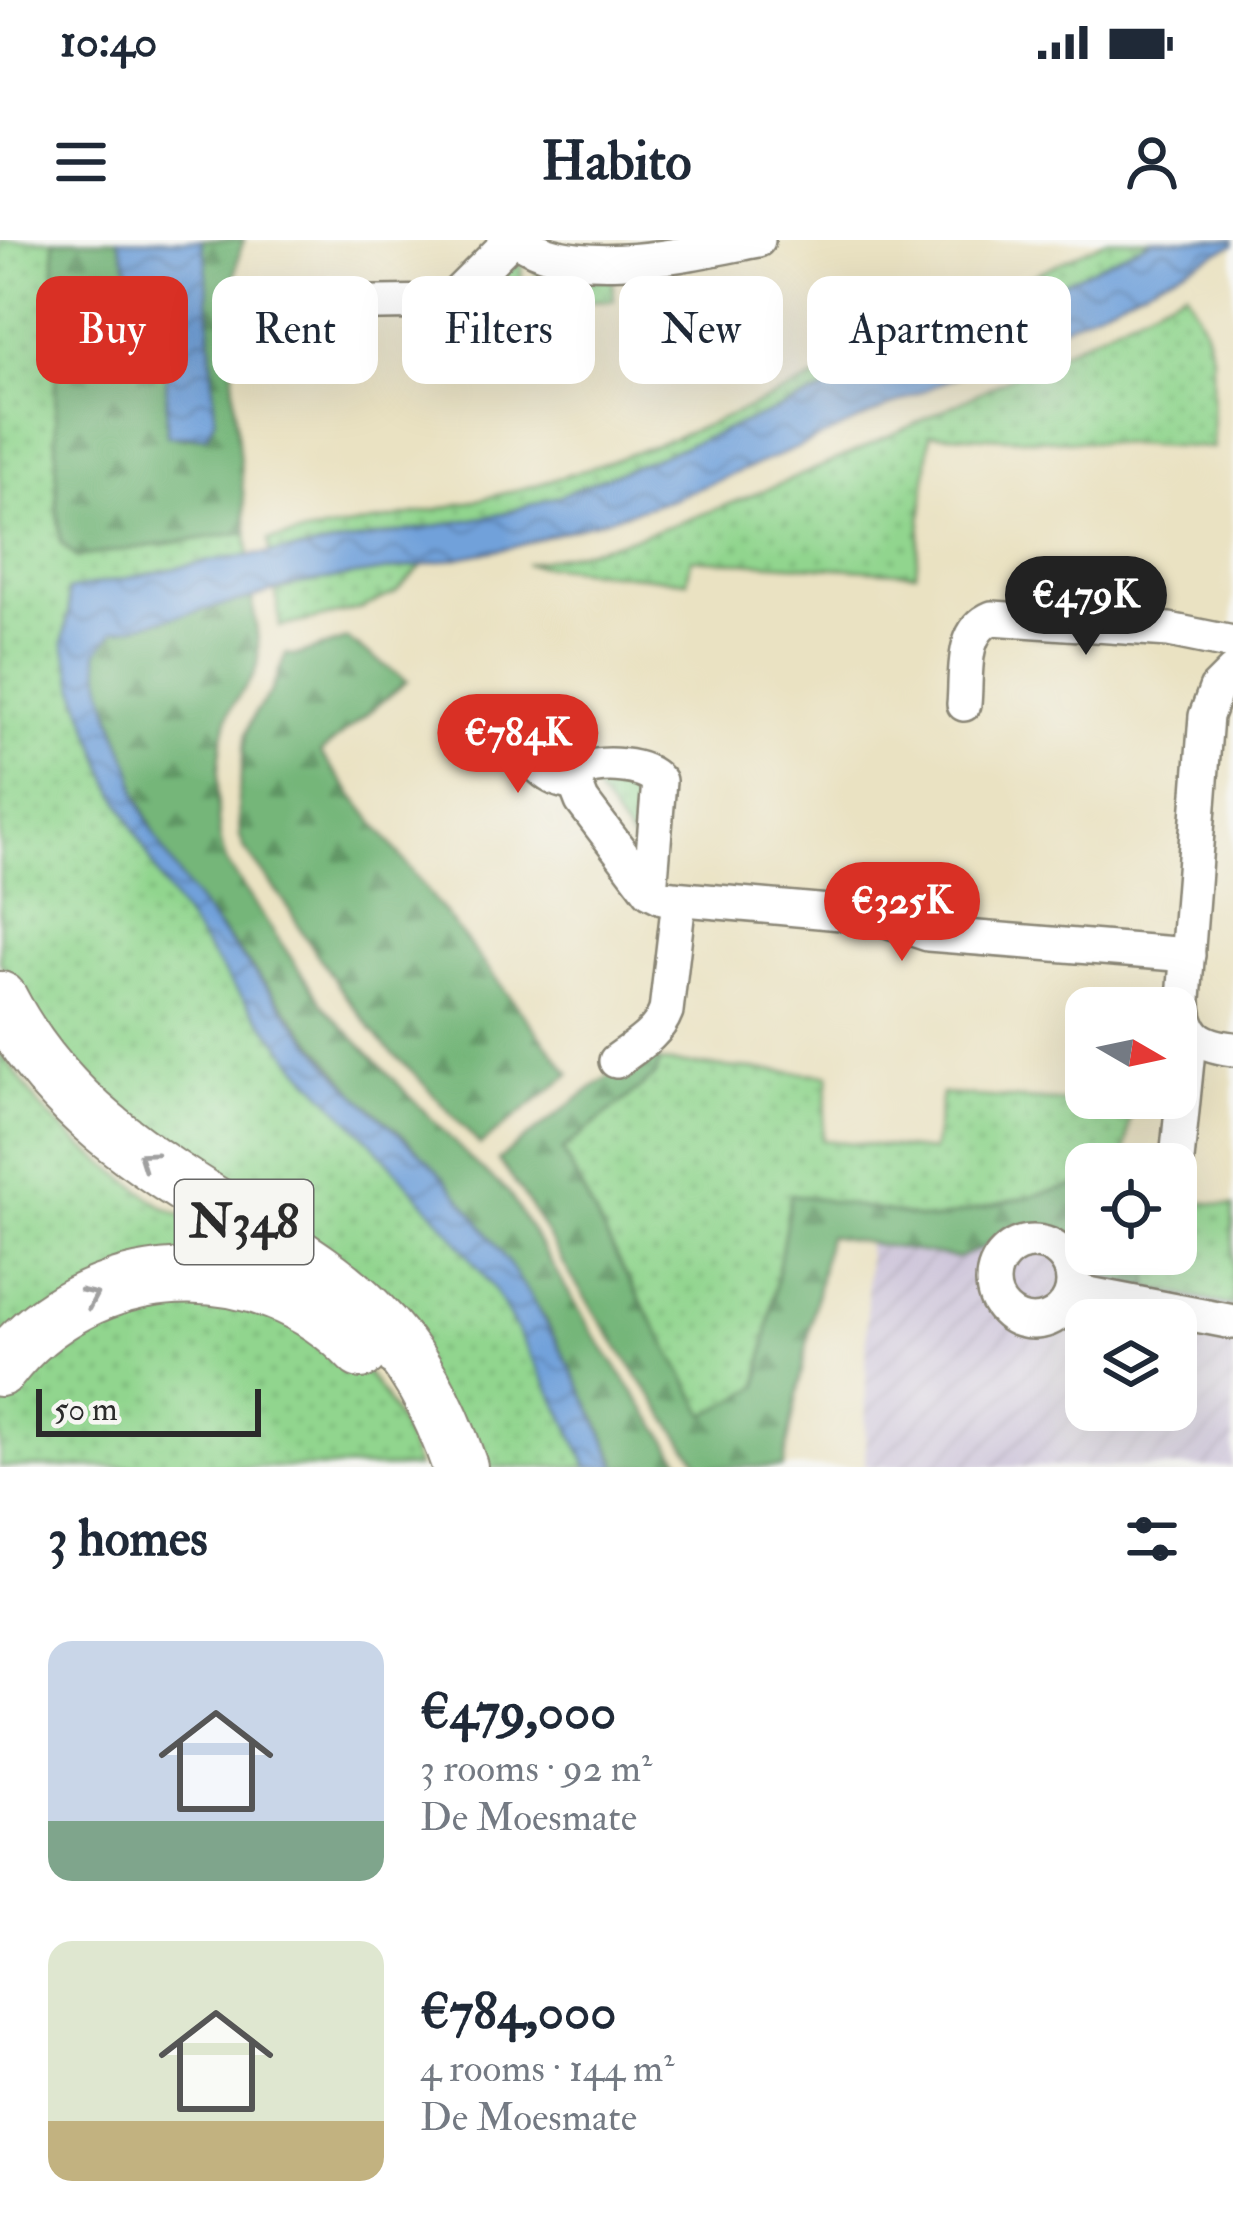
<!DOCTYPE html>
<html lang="en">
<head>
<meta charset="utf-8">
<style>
  :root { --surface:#fff; --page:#f2f2f3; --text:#1f2937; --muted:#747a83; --accent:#d93025 }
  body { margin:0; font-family:"IM FELL Double Pica",serif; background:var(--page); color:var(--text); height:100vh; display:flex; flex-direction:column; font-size:45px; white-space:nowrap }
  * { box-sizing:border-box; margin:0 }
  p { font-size:39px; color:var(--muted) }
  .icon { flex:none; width:66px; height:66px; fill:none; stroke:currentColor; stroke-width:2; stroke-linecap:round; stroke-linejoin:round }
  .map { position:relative; height:1227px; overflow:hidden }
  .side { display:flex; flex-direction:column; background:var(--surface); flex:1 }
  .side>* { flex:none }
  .banner { position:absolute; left:36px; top:36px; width:1161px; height:108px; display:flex; gap:24px }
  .needle { width:78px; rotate:99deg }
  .buttons { position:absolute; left:1065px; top:747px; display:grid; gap:24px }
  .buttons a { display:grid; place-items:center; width:132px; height:132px; border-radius:24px; background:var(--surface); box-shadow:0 12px 48px #0002; font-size:60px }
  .scale { position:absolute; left:36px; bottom:30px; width:225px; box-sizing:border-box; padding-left:12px; border:6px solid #2b2b2b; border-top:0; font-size:33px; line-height:42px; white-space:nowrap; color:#2b2b2b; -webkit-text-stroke:9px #f6f6f2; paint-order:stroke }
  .price { position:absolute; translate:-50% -102px; padding:0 27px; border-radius:42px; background:var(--accent); color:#fff; font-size:39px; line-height:78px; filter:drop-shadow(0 3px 6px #0008) }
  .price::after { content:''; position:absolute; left:50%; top:72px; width:36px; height:27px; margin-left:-18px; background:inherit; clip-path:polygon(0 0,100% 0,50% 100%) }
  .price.active { background:#222; color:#fff }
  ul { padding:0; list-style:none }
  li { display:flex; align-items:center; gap:36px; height:300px; padding:0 48px }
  li span { display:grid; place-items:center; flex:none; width:336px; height:240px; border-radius:24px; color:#555 }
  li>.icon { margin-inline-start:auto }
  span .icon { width:144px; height:144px; fill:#fffc; stroke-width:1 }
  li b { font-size:51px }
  h2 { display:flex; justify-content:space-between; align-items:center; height:144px; padding:0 48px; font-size:51px }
  .pill { padding:0 42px; border-radius:24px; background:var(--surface); box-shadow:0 12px 48px #0002; font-size:42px; line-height:108px }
  .pill.active { background:var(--accent); color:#fff }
  .status { display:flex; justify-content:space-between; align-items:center; height:84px; padding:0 60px; background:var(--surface); direction:ltr }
  .status svg { height:33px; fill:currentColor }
  header { display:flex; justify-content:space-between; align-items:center; height:156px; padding:0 48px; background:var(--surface); font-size:54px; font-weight:800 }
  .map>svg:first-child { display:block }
  .industrial { fill:url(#industrial-furrows); fill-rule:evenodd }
  .grass { fill:url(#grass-dots); stroke:#5e805c; stroke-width:3 }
  .forest { fill:url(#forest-firs); stroke:#507052; stroke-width:3 }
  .water { fill:url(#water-waves); stroke:#4e6682; stroke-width:3 }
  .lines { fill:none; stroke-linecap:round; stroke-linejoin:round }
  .minor-casing { stroke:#8a8676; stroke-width:38 }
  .primary-casing { stroke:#8a8676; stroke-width:58 }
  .minor { stroke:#fff; stroke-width:33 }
  .primary { stroke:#fff; stroke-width:54 }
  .oneway { stroke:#a0a0a0 }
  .labels { text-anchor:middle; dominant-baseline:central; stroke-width:10; stroke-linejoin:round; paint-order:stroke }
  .shield { fill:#f6f6f2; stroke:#686867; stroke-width:3 }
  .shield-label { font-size:48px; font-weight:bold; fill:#2b2b2b }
</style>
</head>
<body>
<div class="status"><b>10:40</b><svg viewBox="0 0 49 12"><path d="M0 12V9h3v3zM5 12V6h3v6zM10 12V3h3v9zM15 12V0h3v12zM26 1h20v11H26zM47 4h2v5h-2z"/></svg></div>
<header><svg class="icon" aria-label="menu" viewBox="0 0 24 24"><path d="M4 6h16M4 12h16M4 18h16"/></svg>Habito<svg class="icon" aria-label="person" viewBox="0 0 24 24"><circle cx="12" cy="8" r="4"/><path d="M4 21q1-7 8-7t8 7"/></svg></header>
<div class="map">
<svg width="1233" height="1227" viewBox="0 0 1233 1227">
  <defs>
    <pattern id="industrial-furrows" width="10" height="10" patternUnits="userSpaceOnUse" patternTransform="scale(3)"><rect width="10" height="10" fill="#c9bfd7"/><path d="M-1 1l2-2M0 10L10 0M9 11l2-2" fill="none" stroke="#ada4b9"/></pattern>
    <pattern id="grass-dots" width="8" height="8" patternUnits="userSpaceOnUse" patternTransform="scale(3)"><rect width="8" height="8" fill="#91d58e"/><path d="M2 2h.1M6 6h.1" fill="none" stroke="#7db77b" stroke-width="1.8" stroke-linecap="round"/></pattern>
    <pattern id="forest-firs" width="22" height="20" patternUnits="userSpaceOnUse" patternTransform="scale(3)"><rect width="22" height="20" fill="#74b679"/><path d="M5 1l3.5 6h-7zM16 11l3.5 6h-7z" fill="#5f9463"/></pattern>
    <pattern id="water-waves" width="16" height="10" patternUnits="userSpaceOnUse" patternTransform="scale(3)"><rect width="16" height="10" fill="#71a1da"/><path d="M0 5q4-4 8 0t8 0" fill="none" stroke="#5d83b1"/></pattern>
  </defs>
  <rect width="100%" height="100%" fill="#f6f6f2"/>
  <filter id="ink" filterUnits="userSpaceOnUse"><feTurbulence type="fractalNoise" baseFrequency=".00833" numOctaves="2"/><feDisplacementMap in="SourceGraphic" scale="24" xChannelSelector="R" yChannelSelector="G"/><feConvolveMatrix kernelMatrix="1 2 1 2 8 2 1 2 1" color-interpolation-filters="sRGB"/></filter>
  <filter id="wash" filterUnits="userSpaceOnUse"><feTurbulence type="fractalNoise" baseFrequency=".004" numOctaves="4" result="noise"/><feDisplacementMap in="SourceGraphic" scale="48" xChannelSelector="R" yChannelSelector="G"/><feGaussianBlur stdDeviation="2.7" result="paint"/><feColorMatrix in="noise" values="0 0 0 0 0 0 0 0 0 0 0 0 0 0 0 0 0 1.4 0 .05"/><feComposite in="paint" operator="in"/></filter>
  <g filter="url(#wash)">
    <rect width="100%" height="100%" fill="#eae2c2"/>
    <path class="industrial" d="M1038 970 1086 1014H1173L1233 1033V1227H865L868 983ZM1086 1080H1176V1170H1086Z"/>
    <g class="grass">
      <polygon points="0,0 54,0 57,268 61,303 76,317 247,292 249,316 221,319 68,350 69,372 63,402 79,458 110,543 166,649 231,743 303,832 376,907 454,996 495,1049 561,1170 588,1227 475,1227 218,956 31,784 0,721"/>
      <path d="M1107 0H1153L944 99 817 154 556 257 501 274 308 309 270 313 269 300C362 285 456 268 546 242 737 185 927 85 1107 0Z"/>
      <path d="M508 18 521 23 522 80 467 82C472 71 480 71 492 70V36Z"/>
      <polygon points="541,26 612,34 614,60 544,62 536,31"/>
      <path d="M1186 50 1204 86 1212 115 1213 208 930 194 916 333 691 319 687 341 525 324C561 316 598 309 632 298 826 237 1004 139 1186 50Z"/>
      <polygon points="423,325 395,353 360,369 280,387 276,352 297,344"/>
      <polygon points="589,541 643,543 633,602"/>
      <polygon points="0,811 41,868 80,905 163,967 281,1017 0,1108"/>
      <polygon points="659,822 829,835 822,900 933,911 942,854 1131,866 1124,924 1086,924 1086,943 932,980 791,954 758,1147 706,1176 619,1022 562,909 656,835"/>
      <polygon points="1176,959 1233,966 1233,1066 1148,1048 1152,1014 1176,1014"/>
      <polygon points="245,1055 363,1128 385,1157 403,1190 417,1227 0,1227 0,1152 95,1067"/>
    </g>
    <g class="forest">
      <path d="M54 0H118L128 28 162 78 166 105 167 195 182 198 207 196 215 178 206 21 201 0H244C234 23 234 50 233 74 230 147 240 219 247 292L76 317 61 302 57 268Z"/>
      <path d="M252 358C254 378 261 404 257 424 254 442 235 456 229 473 217 510 212 588 227 623L325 768 475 924 508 952 591 1090 685 1227H618L600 1186 544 1077 446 940 405 897 360 858 188 650 161 607 137 554 132 531 102 447 97 412 114 391Z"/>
      <polygon points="347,399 407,441 320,513 570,834 480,905 413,832 385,806 347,758 304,695 285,662 244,608 240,596 238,559 246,493 256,471 271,452 286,414 294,416"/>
      <path d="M652 808 659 822 656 835 562 910 619 1022 706 1175 758 1147 791 954 932 980 1086 943V1014H1152L1148 1048 1125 1043 1100 1033 1069 1002 1044 987 1016 986 1003 990 983 1008 957 1018 828 996 783 1227H701C658 1165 614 1103 573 1039 548 999 528 956 498 920L593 847Z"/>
    </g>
    <g class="water">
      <polygon points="118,0 201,0 206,21 215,178 207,196 167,196 166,105 162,78 128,28"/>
      <path d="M1153 0H1233V5L997 118 792 210 672 259 514 307 423 325 297 344 245 360 114 391 97 412C102 452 114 488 130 525 134 536 135 548 139 560 145 576 154 594 163 609 191 659 230 702 266 747 297 784 326 824 360 858 388 886 420 909 445 939 518 1025 574 1125 617 1227H588L561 1170 494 1049 454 996 376 907 303 832 231 743 166 649 110 543 79 458 63 402 69 372 68 350 221 319 308 309 501 274 556 257 817 154 944 99Z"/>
    </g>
  </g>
  <g filter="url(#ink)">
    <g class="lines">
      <defs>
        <g id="minor">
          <path d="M519 0C577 42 693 12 758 0"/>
          <polyline points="320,64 441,62 453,58 511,0"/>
          <path d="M1233 432 1216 449 1206 476 1184 759C1184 795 1199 805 1233 809"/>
          <path d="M964 464C967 435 960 391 992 378L1169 390 1233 403"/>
          <path d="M511 487C528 512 541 542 575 543"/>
          <path d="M650 651 582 561 575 543 581 530C602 522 644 523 659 541L650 651 662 657 874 676 928 694 1188 715"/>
          <path d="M616 821C636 806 657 795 666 771L679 660"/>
          <polyline points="1176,930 1190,790"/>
          <circle cx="1033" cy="1042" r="40"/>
          <polyline points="1073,1051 1233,1082"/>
        </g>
        <g id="primary">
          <path d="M0 759C57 869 146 922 248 985 289 1011 332 1036 367 1071 413 1116 440 1167 460 1227"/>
          <path d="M0 1129C88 1014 261 1004 361 1111"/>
        </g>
      </defs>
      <use href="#minor" class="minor-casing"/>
      <use href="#primary" class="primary-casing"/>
      <use href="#minor" class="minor"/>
      <use href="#primary" class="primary"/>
    </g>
    <defs><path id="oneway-chevron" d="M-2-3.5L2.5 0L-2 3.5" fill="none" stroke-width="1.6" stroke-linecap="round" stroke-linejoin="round" transform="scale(3)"/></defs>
    <g class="oneway">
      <use href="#oneway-chevron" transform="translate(146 919) rotate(-145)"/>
      <use href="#oneway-chevron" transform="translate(90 1057) rotate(-24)"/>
    </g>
  </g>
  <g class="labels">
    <rect class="shield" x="175" y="940" width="138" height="84" rx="9"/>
    <g class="shield-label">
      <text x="244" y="982">N348</text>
    </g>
  </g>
</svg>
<div class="buttons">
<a><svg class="needle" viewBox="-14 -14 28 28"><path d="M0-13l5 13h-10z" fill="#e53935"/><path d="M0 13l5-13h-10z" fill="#747a83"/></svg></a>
<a><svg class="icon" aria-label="locate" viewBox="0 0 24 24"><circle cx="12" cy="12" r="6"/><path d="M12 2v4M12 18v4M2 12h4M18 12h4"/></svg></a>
<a><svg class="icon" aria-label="layers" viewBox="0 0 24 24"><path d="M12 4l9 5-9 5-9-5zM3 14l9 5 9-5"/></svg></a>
</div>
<div class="scale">50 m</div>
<b class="price active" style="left:1086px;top:418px">€479K</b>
<b class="price" style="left:518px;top:556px">€784K</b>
<b class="price" style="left:902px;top:724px">€325K</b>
<div class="banner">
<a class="pill active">Buy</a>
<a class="pill">Rent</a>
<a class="pill">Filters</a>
<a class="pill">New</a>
<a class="pill">Apartment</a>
</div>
</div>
<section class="side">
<h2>3 homes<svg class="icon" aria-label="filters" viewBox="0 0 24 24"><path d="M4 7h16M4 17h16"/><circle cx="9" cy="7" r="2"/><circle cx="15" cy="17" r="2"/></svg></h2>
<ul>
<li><span style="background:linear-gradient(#c9d6e8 75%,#7fa58c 0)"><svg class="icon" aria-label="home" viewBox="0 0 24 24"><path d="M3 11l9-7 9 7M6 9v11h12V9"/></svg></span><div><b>€479,000</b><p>3 rooms · 92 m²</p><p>De Moesmate</p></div></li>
<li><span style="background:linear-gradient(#dfe7d0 75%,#c2b280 0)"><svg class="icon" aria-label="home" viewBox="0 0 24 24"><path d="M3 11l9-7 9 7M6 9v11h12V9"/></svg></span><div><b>€784,000</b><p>4 rooms · 144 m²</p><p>De Moesmate</p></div></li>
</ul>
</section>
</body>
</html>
